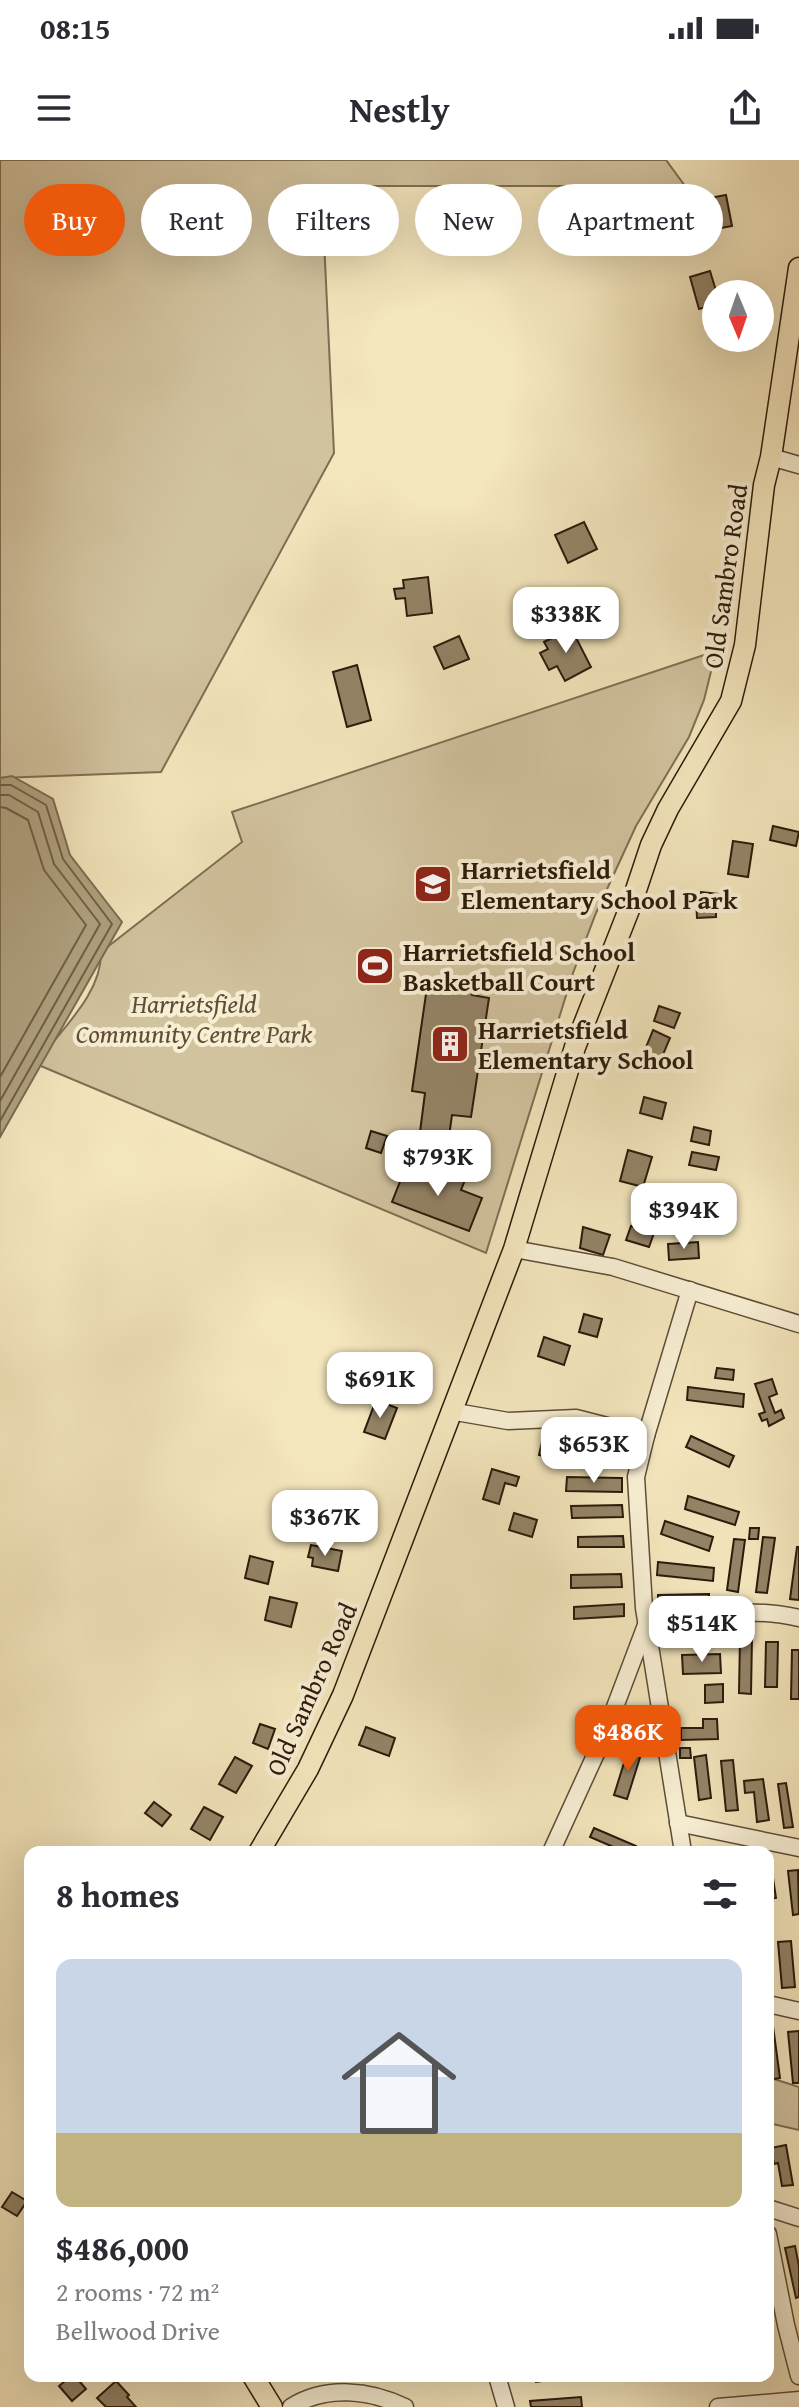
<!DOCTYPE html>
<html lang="en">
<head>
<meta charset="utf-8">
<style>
  :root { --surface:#fff; --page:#f7f7f7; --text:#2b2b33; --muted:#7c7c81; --line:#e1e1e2; --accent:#ea580c }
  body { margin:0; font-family:"Gentium Book Plus",serif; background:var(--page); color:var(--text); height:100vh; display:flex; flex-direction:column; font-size:30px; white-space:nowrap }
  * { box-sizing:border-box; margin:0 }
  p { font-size:26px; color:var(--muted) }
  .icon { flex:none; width:44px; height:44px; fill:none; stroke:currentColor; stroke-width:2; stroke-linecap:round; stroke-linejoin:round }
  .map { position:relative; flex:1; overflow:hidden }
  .sheet { position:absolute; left:24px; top:1686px; width:750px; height:536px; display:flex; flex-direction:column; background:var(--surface); border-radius:16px; box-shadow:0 8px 32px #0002 }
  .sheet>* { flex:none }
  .top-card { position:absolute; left:24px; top:24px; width:752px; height:72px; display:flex; gap:16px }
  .needle { width:52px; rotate:178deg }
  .controls { position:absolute; left:702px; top:120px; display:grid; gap:16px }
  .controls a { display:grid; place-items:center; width:72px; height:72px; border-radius:50%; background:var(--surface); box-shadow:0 8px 32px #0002; font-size:40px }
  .price { position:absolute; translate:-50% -68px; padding:0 18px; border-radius:16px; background:#fff; color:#222; font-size:26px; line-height:52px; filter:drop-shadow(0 2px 4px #0008) }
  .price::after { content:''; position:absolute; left:50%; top:48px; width:24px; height:18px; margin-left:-12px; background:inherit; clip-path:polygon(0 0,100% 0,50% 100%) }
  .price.active { background:var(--accent); color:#fff }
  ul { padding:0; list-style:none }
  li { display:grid; align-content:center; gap:16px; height:424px; padding:0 32px }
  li+li { border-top:2px solid var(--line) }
  li span { display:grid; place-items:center; height:248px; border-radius:16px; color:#555 }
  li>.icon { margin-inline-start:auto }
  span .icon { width:144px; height:144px; fill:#fffc; stroke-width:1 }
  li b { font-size:34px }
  h2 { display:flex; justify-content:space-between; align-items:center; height:96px; padding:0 32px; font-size:34px }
  .pill { padding:0 28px; border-radius:36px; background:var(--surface); box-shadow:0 8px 32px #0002; font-size:28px; line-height:72px }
  .pill.active { background:var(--accent); color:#fff }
  .status { display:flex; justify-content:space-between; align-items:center; height:56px; padding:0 40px; background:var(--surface); direction:ltr }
  .status svg { height:22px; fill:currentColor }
  header { display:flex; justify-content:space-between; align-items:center; height:104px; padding:0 32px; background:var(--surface); font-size:36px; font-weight:700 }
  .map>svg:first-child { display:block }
  .green { fill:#d2c39f; stroke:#7f6e54; stroke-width:2 }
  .water { fill:#b0a180; stroke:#7b6b51; stroke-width:2 }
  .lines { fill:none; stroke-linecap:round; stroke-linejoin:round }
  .shore { stroke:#6e5e45; stroke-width:2 }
  .building { fill:#948467; stroke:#2c1a0a; stroke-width:2 }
  .minor-casing { stroke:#5e4d37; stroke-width:19 }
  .major-casing { stroke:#2c1a0a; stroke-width:23 }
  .minor { stroke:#f8efd4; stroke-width:16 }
  .major { stroke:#f4e6bd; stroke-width:20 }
  .labels { text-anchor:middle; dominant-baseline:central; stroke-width:8; stroke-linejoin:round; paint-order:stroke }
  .street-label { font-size:26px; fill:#2c1a0a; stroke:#f8efd4 }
  .poi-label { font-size:26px; font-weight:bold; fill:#2c1a0a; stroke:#f8efd4; text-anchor:start }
  .park-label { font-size:26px; font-style:italic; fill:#5e4d37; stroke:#f8efd4 }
</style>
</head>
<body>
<div class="status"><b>08:15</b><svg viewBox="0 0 49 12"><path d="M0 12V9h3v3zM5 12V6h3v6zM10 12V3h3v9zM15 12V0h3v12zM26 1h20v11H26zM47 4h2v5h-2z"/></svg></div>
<header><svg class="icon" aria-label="menu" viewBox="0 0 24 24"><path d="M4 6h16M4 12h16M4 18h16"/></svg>Nestly<svg class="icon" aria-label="share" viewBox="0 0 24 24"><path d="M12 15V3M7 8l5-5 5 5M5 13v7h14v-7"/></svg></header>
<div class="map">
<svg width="799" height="2247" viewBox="0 0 799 2247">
  <rect width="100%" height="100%" fill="#f4e6bd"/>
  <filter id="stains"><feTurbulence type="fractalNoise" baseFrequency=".0025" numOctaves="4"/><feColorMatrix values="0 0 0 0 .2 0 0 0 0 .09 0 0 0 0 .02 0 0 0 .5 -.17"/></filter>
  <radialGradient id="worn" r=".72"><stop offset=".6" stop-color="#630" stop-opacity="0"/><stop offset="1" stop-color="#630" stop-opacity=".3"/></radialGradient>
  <g class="green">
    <polygon points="0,0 666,0 685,26 350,26 322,37 334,293 161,612 0,618"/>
    <path d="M716 491 704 540 689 577 636 666 596 753 573 813 486 1093 36 904C59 871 102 835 101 792L242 682 232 652Z"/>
    <polygon points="768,1917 799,1927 799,1970 768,1963"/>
  </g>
  <polygon class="water" points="12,616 53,639 70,695 122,762 0,977 0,618"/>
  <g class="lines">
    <g class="shore">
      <polyline points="0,625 11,625 46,645 63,699 112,764 0,961"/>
      <polyline points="0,635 9,635 38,652 54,704 100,764 0,941"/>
      <polyline points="0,647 6,648 28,660 44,710 86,765 0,917"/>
    </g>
  </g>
  <g class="building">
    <polygon points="726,35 732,66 710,70 704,39"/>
    <polygon points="643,58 652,84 633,90 625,64"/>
    <polygon points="710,111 717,134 716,144 699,149 690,117"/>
    <polygon points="584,362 597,389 568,403 555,375"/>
    <polygon points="428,417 432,453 407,456 405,438 396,439 394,429 404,428 403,420"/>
    <polygon points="571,468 591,507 565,521 557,506 549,510 540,493 548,489 544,482"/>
    <polygon points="459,476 469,499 444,509 434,487"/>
    <polygon points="357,505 371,560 347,567 333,512"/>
    <polygon points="773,666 799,672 796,686 770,680"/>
    <polygon points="733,681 753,684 748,717 728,714"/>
    <polygon points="701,732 727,735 728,747 716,748 716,757 697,758 696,736 701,736"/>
    <polygon points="452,818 474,821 472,835 489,838 471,957 452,955 449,976 420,972 425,933 412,931 427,827 450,830"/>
    <polygon points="659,846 680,853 674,868 654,861"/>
    <polygon points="653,870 670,878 657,909 640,902"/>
    <polygon points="644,937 666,943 662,959 640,953"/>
    <polygon points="694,967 711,971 709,985 691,981"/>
    <polygon points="371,971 387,976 381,993 366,988"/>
    <polygon points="628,990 652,997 643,1027 620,1021"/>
    <polygon points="692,992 719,997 716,1010 689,1005"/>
    <polygon points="434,1008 465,1020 461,1030 482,1038 469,1071 392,1042 405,1009 430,1019"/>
    <polygon points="631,1066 654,1073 649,1087 626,1080"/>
    <polygon points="583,1067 610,1075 603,1095 580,1088"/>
    <polygon points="698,1082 699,1098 669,1100 668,1084"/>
    <polygon points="584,1154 602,1159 597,1177 579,1172"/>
    <polygon points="544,1177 570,1186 564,1205 538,1196"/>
    <polygon points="717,1208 734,1210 733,1220 715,1218"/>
    <polygon points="772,1219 777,1234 769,1237 775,1253 781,1250 784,1258 769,1266 767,1259 762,1261 759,1254 765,1252 755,1224"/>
    <polygon points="688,1227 744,1234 743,1247 687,1240"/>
    <polygon points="376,1240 397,1248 385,1279 364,1272"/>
    <polygon points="544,1273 606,1286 602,1308 539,1295"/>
    <polygon points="691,1276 734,1296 729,1307 686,1287"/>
    <polygon points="492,1309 519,1317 516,1326 505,1323 499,1344 483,1339"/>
    <polygon points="567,1317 622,1318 622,1332 566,1331"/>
    <polygon points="688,1336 739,1352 735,1365 685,1349"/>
    <polygon points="622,1345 623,1357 572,1358 571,1346"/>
    <polygon points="514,1353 537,1360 532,1377 509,1370"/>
    <polygon points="665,1361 713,1377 709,1391 661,1374"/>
    <polygon points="750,1368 759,1368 758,1379 749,1379"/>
    <polygon points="623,1376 624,1387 578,1387 578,1377"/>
    <polygon points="763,1377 775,1378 767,1433 756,1432"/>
    <polygon points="734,1379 745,1380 738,1432 727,1430"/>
    <polygon points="311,1385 342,1391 338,1411 312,1406 313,1398 308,1397"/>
    <polygon points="797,1387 799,1387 799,1440 790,1439"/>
    <polygon points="250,1396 273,1402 268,1424 245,1418"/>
    <polygon points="658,1402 714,1408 713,1421 657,1415"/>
    <polygon points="621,1414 622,1427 571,1428 571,1415"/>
    <polygon points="709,1434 709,1446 658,1447 658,1435"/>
    <polygon points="270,1437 297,1443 291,1467 265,1460"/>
    <polygon points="624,1444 624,1456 574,1459 574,1447"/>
    <polygon points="740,1477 752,1477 751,1534 739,1533"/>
    <polygon points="766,1482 778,1482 777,1527 765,1527"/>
    <polygon points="792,1490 799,1490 799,1539 791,1539"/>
    <polygon points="720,1494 721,1513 683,1514 682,1495"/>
    <polygon points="723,1524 723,1542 705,1543 705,1525"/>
    <polygon points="703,1559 717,1559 718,1579 681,1580 681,1568 703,1568"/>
    <polygon points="260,1564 275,1569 268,1589 253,1583"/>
    <polygon points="366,1567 395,1578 389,1596 359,1585"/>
    <polygon points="629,1587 642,1591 627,1639 614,1635"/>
    <polygon points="680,1588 690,1588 691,1598 680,1598"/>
    <polygon points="706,1595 711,1638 699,1640 694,1597"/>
    <polygon points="235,1597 252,1606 236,1633 219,1624"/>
    <polygon points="733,1600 738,1650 726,1651 721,1601"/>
    <polygon points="763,1619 769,1660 757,1662 754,1632 745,1633 744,1621"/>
    <polygon points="786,1623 793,1667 784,1668 778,1624"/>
    <polygon points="154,1642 171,1655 162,1666 145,1653"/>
    <polygon points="204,1647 223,1657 210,1680 191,1669"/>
    <polygon points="594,1668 636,1686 633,1692 625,1692 590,1677"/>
    <polygon points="770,1698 776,1738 768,1739 768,1699"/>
    <polygon points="798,1710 799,1754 793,1755 788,1711"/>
    <polygon points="791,1781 795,1827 782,1828 778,1782"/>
    <polygon points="768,1866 773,1866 780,1918 768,1920"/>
    <polygon points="799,1871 799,1923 793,1923 788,1872"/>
    <polygon points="786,1985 793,2025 782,2026 778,2003 774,2004 771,1988"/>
    <polygon points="12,2032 27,2041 17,2056 2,2047"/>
    <polygon points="795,2086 799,2106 799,2137 796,2138 785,2088"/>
    <polygon points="71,2216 75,2216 86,2229 72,2241 59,2226"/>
    <polygon points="535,2216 573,2216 573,2217 536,2222"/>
    <polygon points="116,2221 129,2235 127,2237 136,2247 106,2247 97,2238"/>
    <polygon points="581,2237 582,2247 531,2247 530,2241"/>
  </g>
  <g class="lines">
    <defs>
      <g id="minor">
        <polyline points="771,297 799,305"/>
        <polyline points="514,1089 613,1107 799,1164"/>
        <polyline points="450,1251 508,1261 576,1258 646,1276"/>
        <path d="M647 1463C699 1456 748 1446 799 1458"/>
        <polyline points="678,1663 799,1688"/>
        <polyline points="551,1692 604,1576 646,1465"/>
        <polyline points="683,1692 644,1448 636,1317 646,1276 690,1130"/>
        <polyline points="768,1844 799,1851"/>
        <polyline points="768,2048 799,2058"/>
        <polyline points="768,2074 786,2165 799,2216"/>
        <polyline points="497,2216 506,2247"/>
        <path d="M291 2247C326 2225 370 2230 405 2247"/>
        <polyline points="718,2247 799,2240"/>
      </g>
      <g id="major">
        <polyline points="259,1692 308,1609 343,1535 514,1089 575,887 632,742 651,685 668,649 731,541 745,485 764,325 771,297 799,108"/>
        <polyline points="253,2216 272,2247"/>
      </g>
    </defs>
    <use href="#minor" class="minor-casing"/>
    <use href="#major" class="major-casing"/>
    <use href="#minor" class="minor"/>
    <use href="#major" class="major"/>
  </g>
  <defs>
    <symbol id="school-square" viewBox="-11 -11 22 22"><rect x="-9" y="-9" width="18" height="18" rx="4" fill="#8f2418" stroke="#f8efd4"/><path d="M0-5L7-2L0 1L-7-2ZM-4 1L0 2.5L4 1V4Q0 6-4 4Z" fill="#fff"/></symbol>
    <symbol id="stadium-square" viewBox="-11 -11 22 22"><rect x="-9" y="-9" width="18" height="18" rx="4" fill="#8f2418" stroke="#f8efd4"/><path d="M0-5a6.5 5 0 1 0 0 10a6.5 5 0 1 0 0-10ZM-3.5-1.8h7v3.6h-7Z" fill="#fff"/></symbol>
    <symbol id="building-square" viewBox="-11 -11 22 22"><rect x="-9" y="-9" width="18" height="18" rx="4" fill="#8f2418" stroke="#f8efd4"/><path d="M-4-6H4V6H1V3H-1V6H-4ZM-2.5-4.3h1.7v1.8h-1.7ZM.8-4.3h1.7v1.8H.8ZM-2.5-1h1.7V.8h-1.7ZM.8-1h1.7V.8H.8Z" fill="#fff"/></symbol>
  </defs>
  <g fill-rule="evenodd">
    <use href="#school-square" x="411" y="702" width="44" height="44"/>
    <use href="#stadium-square" x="353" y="784" width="44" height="44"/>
    <use href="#building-square" x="428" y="862" width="44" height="44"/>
  </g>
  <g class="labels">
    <g class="street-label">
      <text transform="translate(725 416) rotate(-82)">Old Sambro Road</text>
      <text transform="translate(311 1529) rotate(-66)">Old Sambro Road</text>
    </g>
    <g class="poi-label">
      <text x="461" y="709">Harrietsfield<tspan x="461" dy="30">Elementary School Park</tspan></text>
      <text x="403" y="791">Harrietsfield School<tspan x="403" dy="30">Basketball Court</tspan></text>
      <text x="478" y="869">Harrietsfield<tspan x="478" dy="30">Elementary School</tspan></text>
    </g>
    <g class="park-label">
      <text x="194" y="843">Harrietsfield<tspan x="194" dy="30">Community Centre Park</tspan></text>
    </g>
  </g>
  <rect width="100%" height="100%" filter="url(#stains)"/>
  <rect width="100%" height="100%" fill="url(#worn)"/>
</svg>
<div class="controls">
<a><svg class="needle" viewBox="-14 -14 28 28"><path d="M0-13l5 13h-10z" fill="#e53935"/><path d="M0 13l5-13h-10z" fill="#7c7c81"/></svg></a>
</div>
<b class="price" style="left:566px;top:495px">$338K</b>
<b class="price" style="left:438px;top:1038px">$793K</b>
<b class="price" style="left:684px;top:1091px">$394K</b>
<b class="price" style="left:380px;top:1260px">$691K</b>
<b class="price" style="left:594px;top:1325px">$653K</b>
<b class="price" style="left:325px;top:1398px">$367K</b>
<b class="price" style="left:702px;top:1504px">$514K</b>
<b class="price active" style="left:628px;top:1613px">$486K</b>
<div class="top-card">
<a class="pill active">Buy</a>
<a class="pill">Rent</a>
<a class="pill">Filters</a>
<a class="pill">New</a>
<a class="pill">Apartment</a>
</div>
<section class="sheet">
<h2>8 homes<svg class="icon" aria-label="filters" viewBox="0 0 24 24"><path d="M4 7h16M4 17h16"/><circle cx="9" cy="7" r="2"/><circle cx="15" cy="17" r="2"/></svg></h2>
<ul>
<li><span style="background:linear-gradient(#c9d6e8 70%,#c2b280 0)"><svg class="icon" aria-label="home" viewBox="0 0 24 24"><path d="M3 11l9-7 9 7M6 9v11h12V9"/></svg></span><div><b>$486,000</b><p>2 rooms · 72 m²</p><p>Bellwood Drive</p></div></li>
</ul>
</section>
</div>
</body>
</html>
